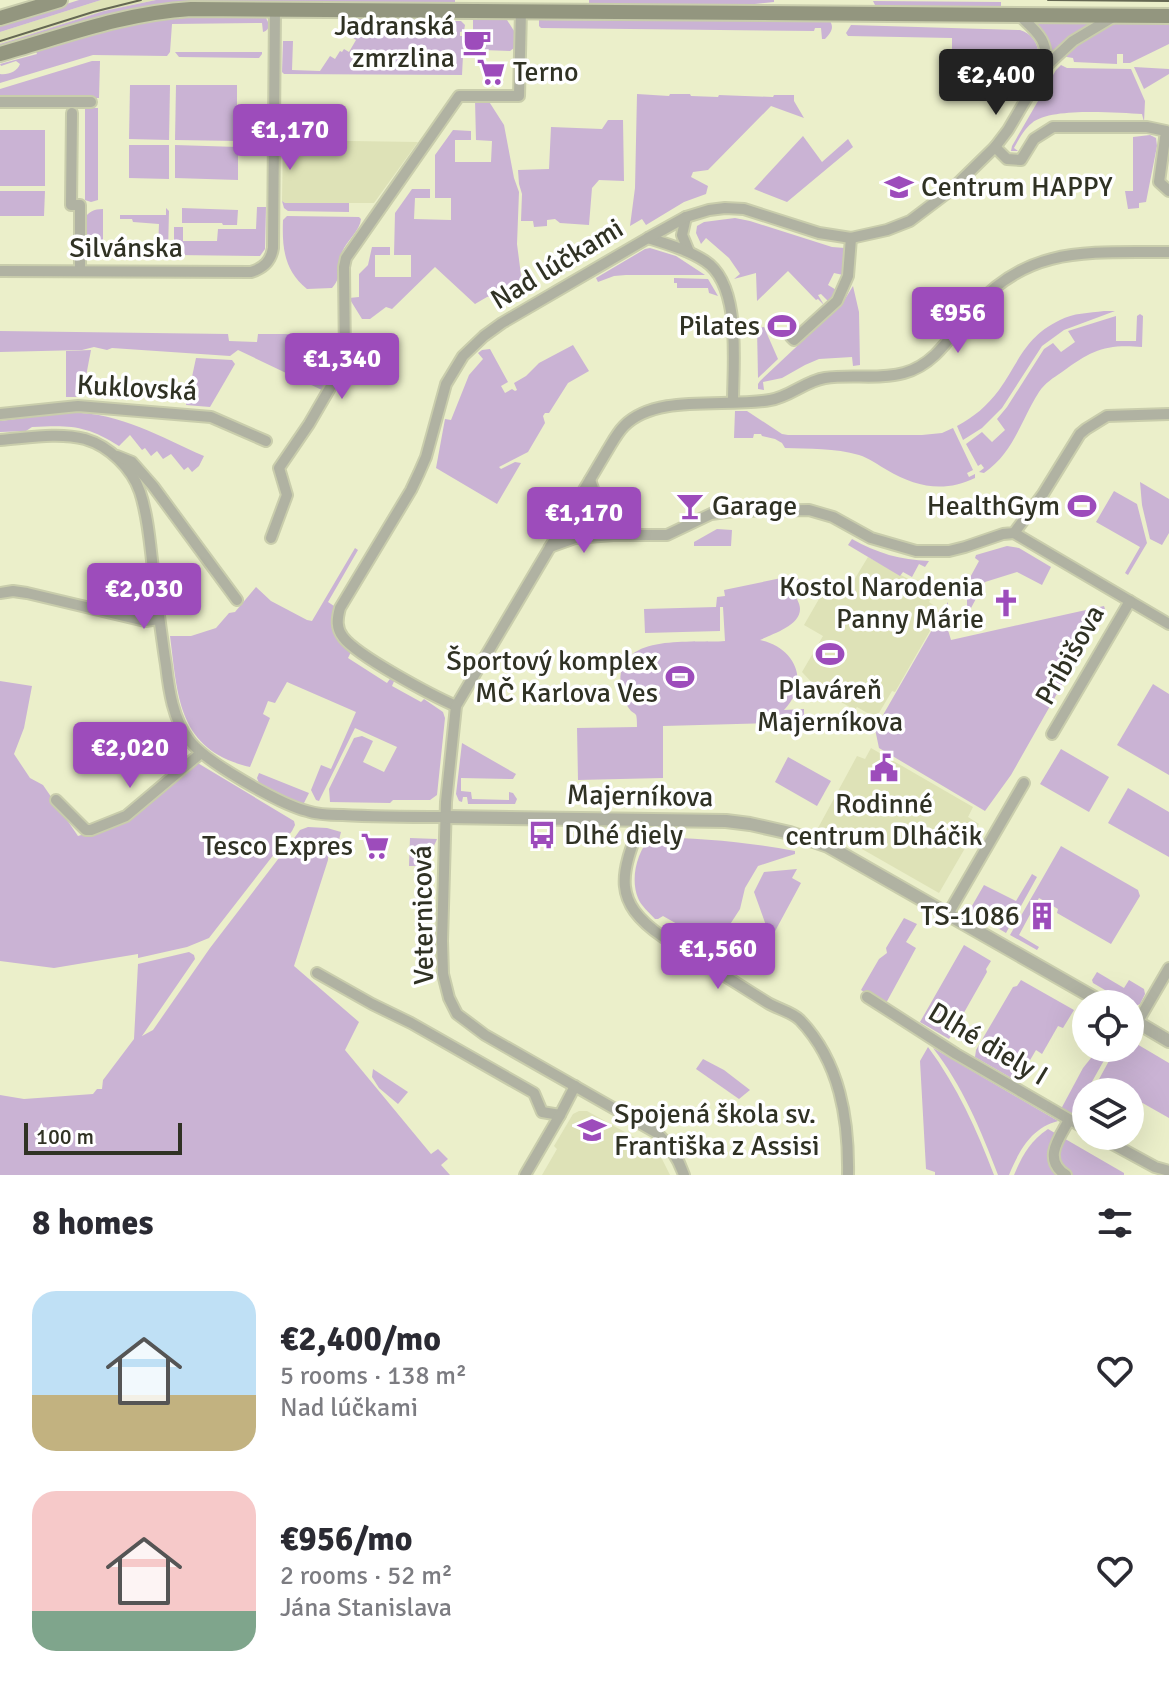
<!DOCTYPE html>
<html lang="en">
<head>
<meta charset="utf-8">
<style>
  :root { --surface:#fff; --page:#f7f7f7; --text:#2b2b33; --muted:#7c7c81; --accent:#9d4cbb }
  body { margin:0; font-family:Signika,sans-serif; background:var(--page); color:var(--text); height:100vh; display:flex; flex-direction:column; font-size:30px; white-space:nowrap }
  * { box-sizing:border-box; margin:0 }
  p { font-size:26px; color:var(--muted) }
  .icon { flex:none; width:44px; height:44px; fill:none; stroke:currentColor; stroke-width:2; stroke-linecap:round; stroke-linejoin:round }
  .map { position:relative; height:1175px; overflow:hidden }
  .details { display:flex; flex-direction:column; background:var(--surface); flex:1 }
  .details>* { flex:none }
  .buttons { position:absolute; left:1072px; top:990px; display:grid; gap:16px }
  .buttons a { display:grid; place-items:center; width:72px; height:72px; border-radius:50%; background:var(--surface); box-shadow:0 8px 32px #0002; font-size:40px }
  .scale { position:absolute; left:24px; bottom:20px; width:158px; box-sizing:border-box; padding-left:8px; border:4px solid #303224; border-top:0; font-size:22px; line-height:28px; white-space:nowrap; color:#303224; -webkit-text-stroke:6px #fff; paint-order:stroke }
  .price { position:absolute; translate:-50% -68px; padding:0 18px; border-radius:8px; background:var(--accent); color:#fff; font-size:26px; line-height:52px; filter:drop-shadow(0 2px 4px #0008) }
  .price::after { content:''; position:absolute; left:50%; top:48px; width:24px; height:18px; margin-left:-12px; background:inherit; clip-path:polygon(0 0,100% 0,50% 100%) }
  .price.selected { background:#222; color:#fff }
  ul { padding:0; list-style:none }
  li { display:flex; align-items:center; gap:24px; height:200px; padding:0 32px }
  li span { display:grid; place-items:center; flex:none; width:224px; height:160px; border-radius:24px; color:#555 }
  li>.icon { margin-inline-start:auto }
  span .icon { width:96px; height:96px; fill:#fffc; stroke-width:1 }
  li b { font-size:34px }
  h2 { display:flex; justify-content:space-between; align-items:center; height:96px; padding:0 32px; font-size:34px }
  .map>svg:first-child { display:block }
  .built { fill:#dee2b7 }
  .green { fill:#cab3d4 }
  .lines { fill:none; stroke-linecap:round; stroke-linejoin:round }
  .minor-casing { stroke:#c9cdac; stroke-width:14 }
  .tertiary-casing { stroke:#c9cdac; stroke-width:16 }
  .secondary-casing { stroke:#c9cdac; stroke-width:18 }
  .minor { stroke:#b0b2a2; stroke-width:10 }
  .tertiary { stroke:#b0b2a2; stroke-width:12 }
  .secondary { stroke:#93967f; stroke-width:14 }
  .tram { stroke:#656853; stroke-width:2 }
  .labels { text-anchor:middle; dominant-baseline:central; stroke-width:7; stroke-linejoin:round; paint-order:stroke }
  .poi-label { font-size:28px; fill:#303224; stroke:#fff; text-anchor:end }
  .street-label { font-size:28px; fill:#303224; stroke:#fff }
</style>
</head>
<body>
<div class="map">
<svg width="1169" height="1175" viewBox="0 0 1169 1175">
  <rect width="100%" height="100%" fill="#ebefca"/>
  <g class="built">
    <polygon points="101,0 156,0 104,11 0,44 0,32"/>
    <polygon points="283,140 418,142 374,203 285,203 282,201"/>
    <polygon points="868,557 934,593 929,602 938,608 928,626 931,629 895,692 892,691 876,718 857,707 855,710 818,689 802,672 823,636 804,625 827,585 845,595"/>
    <polygon points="871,748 973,807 968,817 979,824 939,893 855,845 818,828 857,756 865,759"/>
    <polygon points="579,1111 587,1111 650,1146 662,1159 670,1175 542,1175 557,1149 554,1146 573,1114"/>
  </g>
  <g class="green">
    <polygon points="79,0 101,0 0,32 0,25"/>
    <polygon points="156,0 455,0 455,4 198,2 0,49 0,44 104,11"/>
    <polygon points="589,0 774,0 774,2 736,6 589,5"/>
    <polygon points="873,1 1001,2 1001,9 876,7"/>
    <path d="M262 14 266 18 269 24C269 28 267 31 263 32L262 23 172 24 170 52 167 56 93 55 0 83V74C8 75 17 72 20 64L16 61 1 66 0 64 37 54 35 49 117 25 180 15Z"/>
    <path d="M629 16 829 20C835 27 831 33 825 39H822L821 28H815L814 31 541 28 539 26V20L628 21Z"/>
    <polygon points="346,19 371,19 370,26 377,26 379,19 442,20 444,28 451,27 451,21 461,21 465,25 464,31 460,32 460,36 464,36 462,75 284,74 282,72 283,41 293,41 292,70 320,71 330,56 335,59 340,51 342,52 344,49 349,52 356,40 345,32"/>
    <polygon points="473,20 507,20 516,34 514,48 510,51 483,50 483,37 473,37"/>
    <path d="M1031 20 1097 21 1050 57C1053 41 1041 31 1031 20Z"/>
    <path d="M1125 22H1169V44L1130 63H1123V54H1117V64L1074 62 1073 58 1061 56C1079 40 1101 25 1125 22Z"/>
    <path d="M851 25 1020 30C1031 33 1038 43 1039 55L1035 63H952V38L848 36 846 33Z"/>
    <polygon points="175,52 262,52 262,54 259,58 179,57"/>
    <polygon points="92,61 100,61 99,98 0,98 0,89"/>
    <path d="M1061 65 1067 68 1131 69 1145 101 1144 122 1142 114C1117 113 1051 107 1032 123 1024 129 1019 139 1014 148L1018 151H1011L1012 146 1056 70Z"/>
    <polygon points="1134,67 1169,69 1169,74 1144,89"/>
    <polygon points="957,68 1006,69 1007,68 1031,68 1014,101 956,99"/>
    <polygon points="130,85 170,85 169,140 129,139"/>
    <polygon points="176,85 237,85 237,141 175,140"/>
    <polygon points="637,94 669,96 670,94 690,94 691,96 718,97 719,95 773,97 774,95 794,95 794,101 804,118 771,106 708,170 693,172 691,177 708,186 706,194 684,202 646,225 642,219 630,226 635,188"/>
    <polygon points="475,100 488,100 504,125 514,178 519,192 517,244 521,275 526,289 487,297 475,304 435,267 392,309 386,307 370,319 362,319 349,298 359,297 359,274 368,265 372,247 390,247 390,255 375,255 375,277 411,277 411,255 394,255 395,213 412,189 430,189 430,198 415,198 414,219 451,220 451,198 435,198 435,155 453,130 471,131 471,140 455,140 455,162 491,162 492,141 476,140"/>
    <polygon points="85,108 98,108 98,200 91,202 85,200"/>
    <polygon points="608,120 623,120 624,181 599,180 592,188 589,225 560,223 555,219 547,220 547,226 534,227 533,221 521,221 522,194 519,184 518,170 549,169 551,127 602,129"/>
    <rect x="0" y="130" width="45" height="56"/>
    <polygon points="1150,135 1156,138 1157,146 1146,202 1139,203 1139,208 1128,209 1125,191 1133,191 1133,137"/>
    <polygon points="803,136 822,162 848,139 853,147 787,202 754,189"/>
    <polygon points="129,145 169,145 169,179 129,178"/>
    <polygon points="175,145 238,147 238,180 175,178"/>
    <polygon points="0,191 45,191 44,216 0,216"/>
    <polygon points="282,201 285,203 349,203 349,212 288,211 284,208"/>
    <polygon points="257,207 266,207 265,249 260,256 176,255 174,252 174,227 183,227 183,241 217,241 218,229 256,229"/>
    <path d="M166 208 169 211 168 252 166 255 84 253 83 220C88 212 94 209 103 209V249L158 248 159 224 133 222 132 219H120V215H166Z"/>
    <polygon points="182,208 238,210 237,225 223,225 222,223 182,223"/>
    <path d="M287 216 359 217 361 219C360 231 347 240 342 252 336 266 344 275 332 288L307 289C284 270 282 248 283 220Z"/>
    <polygon points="735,218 750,221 832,247 845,248 843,275 834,273 828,285 838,291 828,301 821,294 818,295 824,305 818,299 816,300 788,271 757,301 756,273 734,279 740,274 729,258 706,238 701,244 696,233 697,226 704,222"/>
    <polygon points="650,248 676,256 705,275 626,275 614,276 598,282 596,278 645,249"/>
    <polygon points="674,278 708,279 718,296 709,293 708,288 677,288 677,283 674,283"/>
    <polygon points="853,286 859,312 860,365 853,366 852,357 819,359 805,365 782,378 763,382 764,390 758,389 758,384 760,381 842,304"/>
    <path d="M1104 311H1115L1064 330 1042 346 1002 408 982 428 963 440 957 426C974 417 987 406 999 390 1020 360 1025 337 1060 320 1073 313 1089 313 1104 311Z"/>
    <path d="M1140 314 1143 316 1142 347C1105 344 1092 350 1062 372 1053 378 1045 383 1039 392 1020 422 1014 452 984 473L979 472 984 468 981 464 978 466 966 444 982 432 992 442 1005 430 997 419 1007 407 1044 349 1053 343 1061 352 1075 342 1068 331 1116 316V341H1136L1137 316Z"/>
    <polygon points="764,327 778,359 758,378 757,328"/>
    <polygon points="0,331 228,334 229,341 257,342 258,334 317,334 317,349 340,351 341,362 324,391 238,350 230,356 112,348 107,350 94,347 82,350 0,352"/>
    <polygon points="573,345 589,371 568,383 549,413 545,413 543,416 545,423 528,452 499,467 501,469 515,462 521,463 497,504 436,468 445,419 451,420 469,375 483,359 478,353 482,350 490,349 508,382 501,386 505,393 512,389 515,391 517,390 514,383 526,376 539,363"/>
    <polygon points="91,350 82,397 66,397 66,351"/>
    <polygon points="196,358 232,360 235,364 210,407 186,405"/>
    <path d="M735 411H747L782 434 788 435H922L942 433 953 428 973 470 967 473 969 477 975 474V478C944 493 916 487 887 470 878 465 869 458 859 455 835 448 809 449 785 448L782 443 775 439 762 436 761 434H754L753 438H734Z"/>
    <path d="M64 413C116 410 158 436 204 456L199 466 192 472 188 467 184 470 171 454 163 459 157 451 151 456 145 448 142 450 130 435 119 446C86 425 70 425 32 427L26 431 0 432V421Z"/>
    <polygon points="1140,482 1169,499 1169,533 1162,545 1150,539 1142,505"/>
    <polygon points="1114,491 1137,504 1147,543 1128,575 1125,573 1140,547 1096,522"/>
    <polygon points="585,498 601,531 583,530 565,533"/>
    <polygon points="717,529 732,530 731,546 694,546 694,542"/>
    <path d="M852 539C877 553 900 560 929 561L925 567 919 564 912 577 903 572 900 576 848 545Z"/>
    <polygon points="1007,546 1019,548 1051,567 1042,585 1017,572 985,582 971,608 967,606 967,583 979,561 975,558 976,555"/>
    <path d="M355 548 358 550 328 602 334 606C330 626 334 639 351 652L348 658 387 683 392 676 395 679 392 686 421 702 424 699 443 712 445 718 437 795 430 800H393L390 803 330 802 329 789 354 738 362 736 373 741 363 762 384 772 397 747 355 728 319 801 316 800 311 790 321 765 331 769 356 712 287 682 275 703 268 701 263 714 270 718 250 767C178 750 178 698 170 636H191L216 628 229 613 235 612 256 587 271 601 307 620 312 621Z"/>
    <path d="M791 576 799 579 793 590C795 596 800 603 800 609 800 626 772 634 760 640 795 647 811 682 784 710L804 709V722L663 726V778L578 780 577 728 637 727C637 725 637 717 636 715 635 713 632 712 631 711 625 704 622 696 621 688 613 631 691 644 725 641L723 607H720V631L645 633 644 609 716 607 717 597 725 596 724 590Z"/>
    <polygon points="948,602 948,630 951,640 1104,606 1105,609 1011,775 985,811 879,748 875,729"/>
    <polygon points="0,681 32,686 24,728 14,754 30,778 43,785 78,836 128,820 196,762 294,821 295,825 292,831 209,938 187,947 138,958 138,954 54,968 0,961"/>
    <polygon points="1153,684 1169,694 1169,775 1117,745"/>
    <polygon points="462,743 516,774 513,779 461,778 461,791 471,792 472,799 509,800 509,792 513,793 517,799 515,804 468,804 467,797 463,797 462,802 459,801 456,794"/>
    <polygon points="1061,749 1109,777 1089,812 1040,784"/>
    <polygon points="788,757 831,781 817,806 775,782"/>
    <polygon points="259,773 309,793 303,805 259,783 257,778"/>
    <polygon points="1128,788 1169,812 1169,857 1108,823"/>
    <polygon points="308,827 327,828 341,832 339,840 329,839 328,860 294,966 359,1022 345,1050 431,1154 438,1149 448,1159 441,1165 450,1175 0,1175 0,1095 24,1099 93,1094 97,1089 102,1089 103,1080 134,1039 138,964 189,952 194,955 195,959 142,1036 153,1030 210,948 295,837 300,830"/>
    <path d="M651 837C700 838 747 842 795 851V854L758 866 745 888 740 909 716 946 663 916 658 919H655C649 912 641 906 638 898 630 879 637 851 651 837Z"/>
    <polygon points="410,838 437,839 433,848 419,866 409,866"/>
    <polygon points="1061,846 1138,890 1140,896 1111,944 1057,913 1058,909 1039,898 1019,935 1039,947 1037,950 1010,935"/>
    <polygon points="797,869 792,878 801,883 773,935 768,931 754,892 764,872"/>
    <polygon points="1032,874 1037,877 1006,933 969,911 984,885 1016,901"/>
    <polygon points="904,918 917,924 906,942 916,948 885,1005 861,990 879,959 887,953 886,948"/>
    <polygon points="964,945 991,961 986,969 987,972 949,1039 920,1022"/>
    <polygon points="1097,972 1124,988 1129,980 1144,989 1145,994 1140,1004 1134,1007 1093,983 1092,980"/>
    <polygon points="1021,980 1074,1010 1063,1028 1058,1026 1042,1054 1036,1050 1026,1067 1021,1065 1013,1079 975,1057 976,1050 1013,987 1017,986"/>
    <polygon points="1130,1040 1169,1063 1169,1118 1139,1101 1130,1114 1130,1092 1092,1092 1116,1048 1130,1048"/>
    <path d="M928 1047C957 1086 977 1130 994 1175H935V1172L926 1169 920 1061Z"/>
    <path d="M933 1048 1058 1121C1031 1128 1019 1151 1009 1175H998C981 1130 962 1085 933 1048Z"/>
    <polygon points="1099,1048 1111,1048 1076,1110 1071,1115 1061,1109 1083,1068"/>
    <polygon points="703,1059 724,1070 750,1090 739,1099 696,1069"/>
    <polygon points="373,1069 408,1092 398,1104 379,1088 372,1077"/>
    <path d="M1048 1129 1124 1173V1175H1014C1022 1156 1030 1141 1048 1129Z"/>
  </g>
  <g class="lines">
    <defs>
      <g id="minor">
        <path d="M1019 15C1036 31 1050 41 1045 67"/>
        <polyline points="0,102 91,102"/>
        <polyline points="72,113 71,205 80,205 80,271"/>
        <polyline points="995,147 1007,159 1021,160 1034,139 1053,127 1147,127 1166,131 1159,182 1169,191"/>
        <polyline points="686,217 682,235 689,252"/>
        <path d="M648 238C667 244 688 250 705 261 742 285 733 363 733 402"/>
        <path d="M0 271 251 272C264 268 271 261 273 248L275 8"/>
        <polyline points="791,337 794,340 837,301 848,276 851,238"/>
        <polyline points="0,414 78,406 211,417 266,441"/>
        <path d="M0 440C27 438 58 432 85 439 109 446 132 468 140 492 148 516 150 544 153 569 157 601 161 633 166 665 169 691 173 719 189 740 205 762 280 804 307 811 318 815 331 815 343 815 377 817 412 817 446 817"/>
        <polyline points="117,456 132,462 153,486 237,600"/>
        <polyline points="590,480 602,514 613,535"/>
        <polyline points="1014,533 1169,624"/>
        <polyline points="271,538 287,495 279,468 309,424 345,362 344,267 346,258 459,96 519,96 521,10"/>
        <polyline points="550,547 575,538 613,535 667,535 711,514 734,511 809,510 833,517 871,538 916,551 949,551 965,547 1003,534 1014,533 1043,494 1080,434 1086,429 1107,416 1169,414"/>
        <polyline points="0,593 13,591 27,593 145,621 159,619"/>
        <path d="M456 706C433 696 357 656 343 637 336 628 337 619 340 608L411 490 419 473 426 457 446 384 463 356 484 336 502 323 648 238 686 217 709 210 725 208 744 209 819 233 851 238 887 230 910 221 951 190 995 147 1008 130 1045 67 1073 41 1113 17"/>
        <polyline points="1052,734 1130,601"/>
        <polyline points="56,800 86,830 91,830 126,816 201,753"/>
        <path d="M642 819C622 872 609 900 663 937 698 959 733 981 768 1003 778 1009 792 1012 800 1020 840 1062 849 1119 848 1175"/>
        <polyline points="948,914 1024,783"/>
        <polyline points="317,973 372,1004 411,1023 534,1093 542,1112 560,1115 575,1086"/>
        <polyline points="867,997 956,1054 1086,1129"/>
        <polyline points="1137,1023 1169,968"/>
        <polyline points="1098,1136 1155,1167 1169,1171"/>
        <polyline points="525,1175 560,1115"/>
        <path d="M684 1175C678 1158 670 1145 657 1133L485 1035 457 1014 449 998 443 974 442 941 446 802 456 706 607 451C612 443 617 433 624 426 656 393 727 408 770 400 790 397 805 381 825 378 851 374 879 380 904 373 937 364 952 333 973 309 1029 244 1092 253 1169 252"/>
        <path d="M1066 1175C1042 1160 1059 1138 1069 1120"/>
      </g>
      <g id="tertiary">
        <polyline points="446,817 726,821 750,824 790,833 828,846 1105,1004"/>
        <polyline points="1130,1018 1169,1041"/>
      </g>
      <g id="secondary">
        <polyline points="0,18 60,0"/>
        <path d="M0 54C64 36 124 13 191 9L1169 16"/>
      </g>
    </defs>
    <use href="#minor" class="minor-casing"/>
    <use href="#tertiary" class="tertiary-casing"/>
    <use href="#secondary" class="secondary-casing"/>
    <use href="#minor" class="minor"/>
    <use href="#tertiary" class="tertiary"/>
    <use href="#secondary" class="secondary"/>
    <g class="tram">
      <polyline points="1048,0 1169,1"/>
      <polyline points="0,41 93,12 141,0"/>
    </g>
  </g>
  <defs>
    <symbol id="cafe-bare" viewBox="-9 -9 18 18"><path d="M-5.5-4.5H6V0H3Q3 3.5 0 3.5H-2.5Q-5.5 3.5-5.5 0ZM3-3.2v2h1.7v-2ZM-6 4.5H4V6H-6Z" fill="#9d4cbb" stroke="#fff" stroke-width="2.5" paint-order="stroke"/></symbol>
    <symbol id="supermarket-bare" viewBox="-9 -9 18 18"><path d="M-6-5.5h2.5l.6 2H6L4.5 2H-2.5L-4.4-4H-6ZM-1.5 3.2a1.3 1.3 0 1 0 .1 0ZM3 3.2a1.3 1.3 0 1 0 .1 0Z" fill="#9d4cbb" stroke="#fff" stroke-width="2.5" paint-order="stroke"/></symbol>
    <symbol id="school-bare" viewBox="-9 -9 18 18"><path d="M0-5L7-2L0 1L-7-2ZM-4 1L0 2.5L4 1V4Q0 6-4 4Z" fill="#9d4cbb" stroke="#fff" stroke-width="2.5" paint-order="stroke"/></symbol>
    <symbol id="stadium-bare" viewBox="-9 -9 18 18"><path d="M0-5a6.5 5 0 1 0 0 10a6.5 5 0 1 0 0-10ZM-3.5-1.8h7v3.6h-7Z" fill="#9d4cbb" stroke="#fff" stroke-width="2.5" paint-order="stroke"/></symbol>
    <symbol id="bar-bare" viewBox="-9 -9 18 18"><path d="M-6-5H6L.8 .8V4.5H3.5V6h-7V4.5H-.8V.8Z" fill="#9d4cbb" stroke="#fff" stroke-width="2.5" paint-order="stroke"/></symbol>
    <symbol id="church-bare" viewBox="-9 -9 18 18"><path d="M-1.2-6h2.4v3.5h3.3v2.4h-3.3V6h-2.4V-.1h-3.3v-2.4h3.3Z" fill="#9d4cbb" stroke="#fff" stroke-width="2.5" paint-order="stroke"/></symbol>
    <symbol id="civic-bare" viewBox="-9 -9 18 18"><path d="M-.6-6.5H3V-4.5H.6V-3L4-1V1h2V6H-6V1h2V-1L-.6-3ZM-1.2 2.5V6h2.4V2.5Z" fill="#9d4cbb" stroke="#fff" stroke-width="2.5" paint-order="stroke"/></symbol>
    <symbol id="bus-bare" viewBox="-9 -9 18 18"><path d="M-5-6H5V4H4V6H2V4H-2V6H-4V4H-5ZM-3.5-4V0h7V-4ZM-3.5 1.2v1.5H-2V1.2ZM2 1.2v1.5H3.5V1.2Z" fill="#9d4cbb" stroke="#fff" stroke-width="2.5" paint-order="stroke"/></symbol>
    <symbol id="building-bare" viewBox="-9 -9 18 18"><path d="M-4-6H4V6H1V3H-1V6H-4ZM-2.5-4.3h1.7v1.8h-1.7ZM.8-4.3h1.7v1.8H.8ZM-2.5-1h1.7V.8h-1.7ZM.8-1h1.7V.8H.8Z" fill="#9d4cbb" stroke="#fff" stroke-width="2.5" paint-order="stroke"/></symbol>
  </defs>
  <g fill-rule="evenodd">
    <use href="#cafe-bare" x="457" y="22" width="40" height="40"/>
    <use href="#supermarket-bare" x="471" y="52" width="40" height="40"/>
    <use href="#school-bare" x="879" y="167" width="40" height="40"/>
    <use href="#stadium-bare" x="762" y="306" width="40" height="40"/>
    <use href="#bar-bare" x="670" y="486" width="40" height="40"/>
    <use href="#stadium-bare" x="1062" y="486" width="40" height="40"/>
    <use href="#church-bare" x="986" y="583" width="40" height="40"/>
    <use href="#stadium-bare" x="810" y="634" width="40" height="40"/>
    <use href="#stadium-bare" x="660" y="657" width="40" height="40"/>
    <use href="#civic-bare" x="864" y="748" width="40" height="40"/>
    <use href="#bus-bare" x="522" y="815" width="40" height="40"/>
    <use href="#supermarket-bare" x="355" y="826" width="40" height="40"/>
    <use href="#building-bare" x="1022" y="896" width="40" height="40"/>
    <use href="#school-bare" x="572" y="1110" width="40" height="40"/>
  </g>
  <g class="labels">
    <g class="poi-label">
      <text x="455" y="26">Jadranská<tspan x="455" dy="32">zmrzlina</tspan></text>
      <text x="513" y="72" text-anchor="start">Terno</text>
      <text x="921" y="187" text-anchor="start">Centrum HAPPY</text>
      <text x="760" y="326">Pilates</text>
      <text x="712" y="506" text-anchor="start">Garage</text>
      <text x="1060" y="506">HealthGym</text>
      <text x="984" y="587">Kostol Narodenia<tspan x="984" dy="32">Panny Márie</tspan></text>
      <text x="658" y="661">Športový komplex<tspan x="658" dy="32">MČ Karlova Ves</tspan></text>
      <text x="830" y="690" text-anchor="middle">Plaváreň<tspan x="830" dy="32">Majerníkova</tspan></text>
      <text x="884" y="804" text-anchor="middle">Rodinné<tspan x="884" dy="32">centrum Dlháčik</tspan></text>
      <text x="564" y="835" text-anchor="start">Dlhé diely</text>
      <text x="353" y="846">Tesco Expres</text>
      <text x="1020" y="916">TS-1086</text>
      <text x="614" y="1114" text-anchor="start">Spojená škola sv.<tspan x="614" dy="32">Františka z Assisi</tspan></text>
    </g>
    <g class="street-label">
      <text x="126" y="248">Silvánska</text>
      <text transform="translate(557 264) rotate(-31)">Nad lúčkami</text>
      <text transform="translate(137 388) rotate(3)">Kuklovská</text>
      <text transform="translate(1070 655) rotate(-60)">Pribišova</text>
      <text transform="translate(640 796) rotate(1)">Majerníkova</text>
      <text transform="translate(423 915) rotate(-91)">Veternicová</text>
      <text transform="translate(988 1044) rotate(31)">Dlhé diely I</text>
    </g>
  </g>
</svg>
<div class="buttons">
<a><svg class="icon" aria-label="locate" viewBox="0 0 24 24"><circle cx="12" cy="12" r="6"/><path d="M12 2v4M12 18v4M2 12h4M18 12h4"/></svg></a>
<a><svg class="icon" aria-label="layers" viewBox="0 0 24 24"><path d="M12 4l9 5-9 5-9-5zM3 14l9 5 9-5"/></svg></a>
</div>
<div class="scale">100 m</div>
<b class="price selected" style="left:996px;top:117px">€2,400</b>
<b class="price" style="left:290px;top:172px">€1,170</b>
<b class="price" style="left:958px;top:355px">€956</b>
<b class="price" style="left:342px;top:401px">€1,340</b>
<b class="price" style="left:584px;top:555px">€1,170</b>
<b class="price" style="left:144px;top:631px">€2,030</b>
<b class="price" style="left:130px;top:790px">€2,020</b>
<b class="price" style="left:718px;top:991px">€1,560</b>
</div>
<section class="details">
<h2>8 homes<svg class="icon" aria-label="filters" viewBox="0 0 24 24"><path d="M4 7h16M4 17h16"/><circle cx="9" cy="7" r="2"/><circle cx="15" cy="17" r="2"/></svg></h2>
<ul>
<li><span style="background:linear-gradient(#bfe0f5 65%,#c2b280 0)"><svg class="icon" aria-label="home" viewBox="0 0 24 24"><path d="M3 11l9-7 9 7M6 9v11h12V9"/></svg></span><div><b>€2,400/mo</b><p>5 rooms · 138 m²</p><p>Nad lúčkami</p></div><svg class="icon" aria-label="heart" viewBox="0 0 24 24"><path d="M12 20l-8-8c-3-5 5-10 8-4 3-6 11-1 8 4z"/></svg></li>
<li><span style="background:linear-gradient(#f6c9c9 75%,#7fa58c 0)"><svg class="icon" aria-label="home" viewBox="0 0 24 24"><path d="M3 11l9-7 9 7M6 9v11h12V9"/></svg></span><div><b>€956/mo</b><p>2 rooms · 52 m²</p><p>Jána Stanislava</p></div><svg class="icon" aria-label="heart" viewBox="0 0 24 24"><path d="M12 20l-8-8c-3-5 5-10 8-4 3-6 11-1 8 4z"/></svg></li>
</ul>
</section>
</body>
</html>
